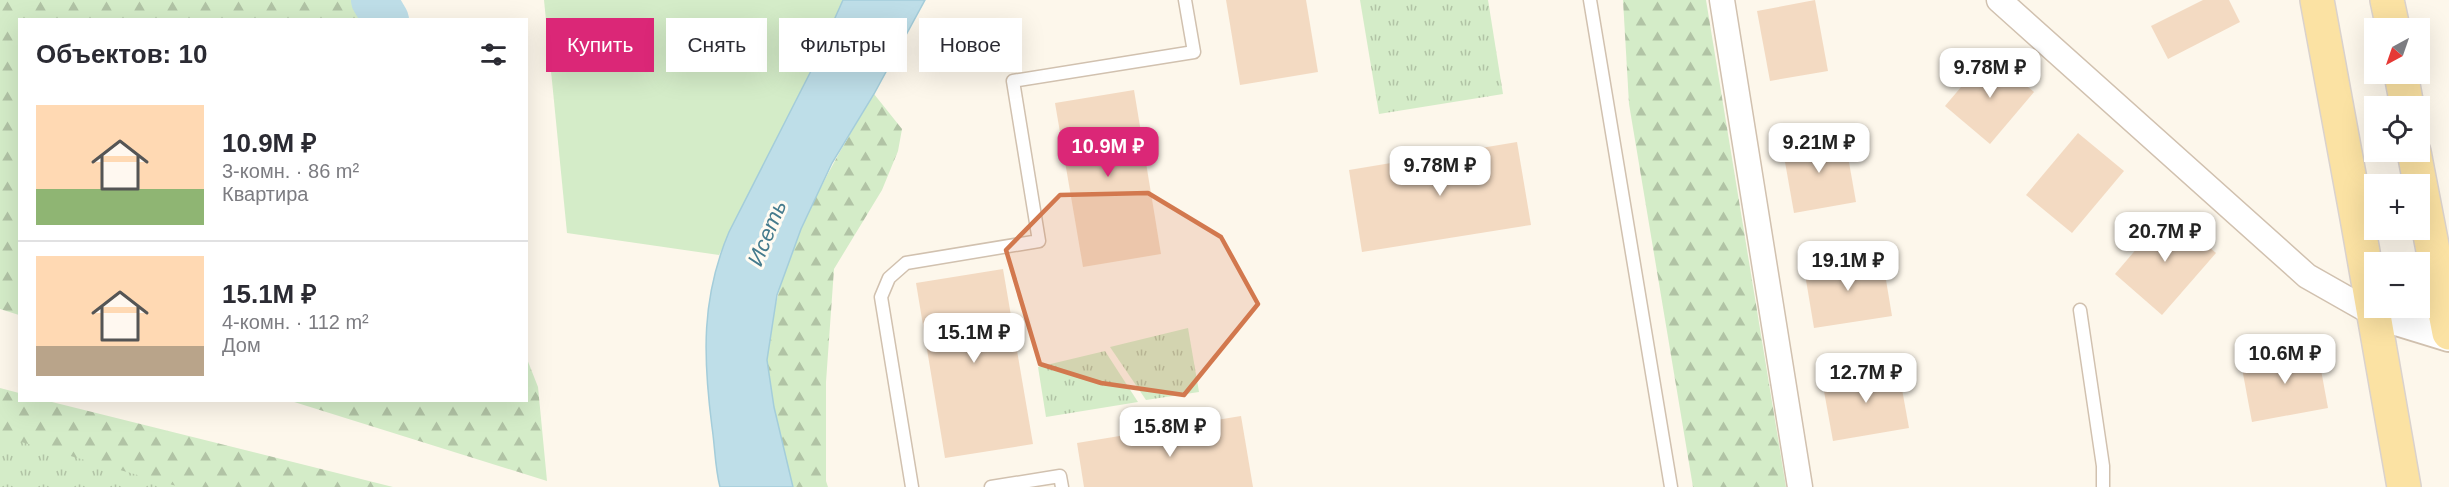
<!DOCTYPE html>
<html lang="ru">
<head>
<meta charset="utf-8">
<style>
  :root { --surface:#fff; --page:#f2f2f3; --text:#2b2b33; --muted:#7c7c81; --line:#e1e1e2; --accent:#db2777 }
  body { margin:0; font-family:Helvetica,sans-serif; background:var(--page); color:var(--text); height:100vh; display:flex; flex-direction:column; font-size:22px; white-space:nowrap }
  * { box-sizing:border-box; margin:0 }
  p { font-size:20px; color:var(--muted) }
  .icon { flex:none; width:33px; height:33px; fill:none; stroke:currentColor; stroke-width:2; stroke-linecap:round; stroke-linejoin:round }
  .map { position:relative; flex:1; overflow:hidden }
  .drawer { position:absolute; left:18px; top:18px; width:510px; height:384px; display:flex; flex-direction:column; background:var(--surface); border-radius:0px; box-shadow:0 6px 24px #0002 }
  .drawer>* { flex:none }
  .banner { position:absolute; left:546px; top:18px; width:570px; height:54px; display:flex; gap:12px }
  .needle { width:39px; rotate:220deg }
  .buttons { position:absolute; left:2364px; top:18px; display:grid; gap:12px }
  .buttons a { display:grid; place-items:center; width:66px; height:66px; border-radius:0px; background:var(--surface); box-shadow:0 6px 24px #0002; font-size:30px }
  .price { position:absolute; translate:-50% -51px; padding:0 14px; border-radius:12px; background:#fff; color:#222; font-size:20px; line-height:39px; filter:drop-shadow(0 2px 3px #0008) }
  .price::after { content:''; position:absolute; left:50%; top:36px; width:18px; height:14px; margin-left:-9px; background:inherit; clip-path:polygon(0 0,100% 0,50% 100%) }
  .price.selected { background:var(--accent); color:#fff }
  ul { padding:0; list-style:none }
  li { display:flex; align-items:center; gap:18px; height:150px; padding:0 18px }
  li+li { border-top:2px solid var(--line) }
  li span { display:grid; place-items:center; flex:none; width:168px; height:120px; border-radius:0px; color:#555 }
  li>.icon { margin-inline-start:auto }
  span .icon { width:72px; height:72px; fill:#fffc; stroke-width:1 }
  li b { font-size:26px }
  h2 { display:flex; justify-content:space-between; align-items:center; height:72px; padding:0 18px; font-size:26px }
  .pill { padding:0 21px; border-radius:0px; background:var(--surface); box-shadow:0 6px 24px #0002; font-size:21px; line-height:54px }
  .pill.selected { background:var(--accent); color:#fff }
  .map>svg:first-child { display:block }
  .grass { fill:#d4ecc8 }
  .forest { fill:url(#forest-firs) }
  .park { fill:url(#park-tufts) }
  .water { fill:#bedee8; stroke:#a4cdda; stroke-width:1.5 }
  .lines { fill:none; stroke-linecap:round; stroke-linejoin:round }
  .river { stroke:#bedee8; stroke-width:46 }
  .building { fill:#f3dac2 }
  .service-casing { stroke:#d1c1af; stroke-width:15 }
  .minor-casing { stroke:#d1c1af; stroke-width:27 }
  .tertiary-casing { stroke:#d1c1af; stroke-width:32 }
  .primary-casing { stroke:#dad2cd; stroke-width:36 }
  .service { stroke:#fff; stroke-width:12 }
  .minor { stroke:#fff; stroke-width:24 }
  .tertiary { stroke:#fff; stroke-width:28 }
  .primary { stroke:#fbe2a3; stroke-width:33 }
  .marked { fill:#d2784e; fill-opacity:0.2; stroke:#d2784e; stroke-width:4.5; stroke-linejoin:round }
  .labels { text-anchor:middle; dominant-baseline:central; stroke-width:6; stroke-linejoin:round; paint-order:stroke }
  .water-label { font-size:22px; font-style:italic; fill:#457b8d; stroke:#fffbf2 }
</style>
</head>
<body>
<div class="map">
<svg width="2449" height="487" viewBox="0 0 2449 487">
  <defs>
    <pattern id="forest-firs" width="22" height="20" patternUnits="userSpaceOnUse" patternTransform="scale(1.5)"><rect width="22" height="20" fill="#d4ecc8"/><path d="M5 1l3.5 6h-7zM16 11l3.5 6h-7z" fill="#b1c3a5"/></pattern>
    <pattern id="park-tufts" width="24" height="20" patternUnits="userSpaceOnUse" patternTransform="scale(1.5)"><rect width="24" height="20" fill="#d4ecc8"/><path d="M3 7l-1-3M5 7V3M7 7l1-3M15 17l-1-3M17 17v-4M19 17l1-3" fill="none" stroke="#b1c3a5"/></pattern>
  </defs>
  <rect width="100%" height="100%" fill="#fdf7eb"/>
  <polygon class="grass" points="544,0 843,0 813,67 719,255 567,233"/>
  <g class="forest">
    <polygon points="0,0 375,0 383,19 20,20 19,315 0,309"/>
    <polygon points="1623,0 1706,0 1786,487 1693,487 1629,104"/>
    <path d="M874 94 902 129 898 151 882 190 834 269 826 382V481L828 487H793C783 456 777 422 771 389 770 379 766 368 767 358 775 261 825 175 874 94Z"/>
    <polygon points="527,359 538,387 547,481 291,401 526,400"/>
    <polygon points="0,388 19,393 20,400 48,401 393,487 0,487"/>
  </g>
  <g class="park">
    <polygon points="1360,0 1488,0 1503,94 1379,114"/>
    <polygon points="1188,328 1199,392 1146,400 1110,347"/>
    <polygon points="1105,351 1138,402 1046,417 1038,367"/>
    <polygon points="0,436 180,487 0,487"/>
  </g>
  <path class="water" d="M843 0H925L874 94 832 163 801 229 777 295 767 360 774 407 793 487H720C715 468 715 447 712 427 703 357 701 298 729 232L813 67Z"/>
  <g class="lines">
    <polyline class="river" points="374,0 386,20"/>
  </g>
  <g class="building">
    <polygon points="1226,0 1306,0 1318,72 1240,85"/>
    <polygon points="1815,0 1828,71 1770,81 1757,11"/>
    <polygon points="2203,0 2229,0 2240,22 2168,59 2151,26"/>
    <polygon points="1989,54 2034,92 1990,144 1945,106"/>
    <polygon points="1134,90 1161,254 1083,267 1055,103"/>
    <polygon points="2078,133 2124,171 2072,233 2026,195"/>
    <polygon points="1844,134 1856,202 1794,213 1782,145"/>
    <polygon points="1517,142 1531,225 1362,252 1349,170"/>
    <polygon points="2168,212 2216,253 2162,315 2115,274"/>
    <polygon points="1882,256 1892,316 1814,328 1804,268"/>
    <polygon points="1003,269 1033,444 945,458 916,283"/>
    <polygon points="2317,348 2328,408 2252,422 2241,363"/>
    <polygon points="1898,367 1909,428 1833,441 1822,380"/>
    <polygon points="1241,416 1253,487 1084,487 1077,443"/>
  </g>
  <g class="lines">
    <defs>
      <g id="service">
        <polyline points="1590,0 1671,487"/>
        <polyline points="2080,310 2103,466 2103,487"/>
        <polyline points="912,487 881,297 889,278 906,263 1039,241 1013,81 1194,52 1185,0"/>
        <polyline points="991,487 1060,476 1062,487"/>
      </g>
      <g id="minor">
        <polyline points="1722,0 1800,487"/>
        <polyline points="1999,0 2307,276 2374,314"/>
      </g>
      <polyline id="tertiary" points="2374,314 2449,337"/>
      <g id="primary">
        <polyline points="2317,0 2357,218 2404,487"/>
        <polyline points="2387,0 2393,28"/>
        <polyline points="2401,74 2407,106"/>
        <polyline points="2414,152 2449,333"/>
      </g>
    </defs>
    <use href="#service" class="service-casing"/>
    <use href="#minor" class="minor-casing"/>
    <use href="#tertiary" class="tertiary-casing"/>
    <use href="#primary" class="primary-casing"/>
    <use href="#service" class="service"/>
    <use href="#minor" class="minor"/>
    <use href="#tertiary" class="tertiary"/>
    <use href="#primary" class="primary"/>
  </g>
  <path class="marked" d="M1148 193 1221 237 1258 304 1184 395 1101 383 1040 364 1006 250 1060 195Z"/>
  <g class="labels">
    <g class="water-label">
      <text transform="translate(767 233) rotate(-68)">Исеть</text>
    </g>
  </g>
</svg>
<div class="buttons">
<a><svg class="needle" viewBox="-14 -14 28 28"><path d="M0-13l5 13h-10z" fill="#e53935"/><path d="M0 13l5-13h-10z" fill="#7c7c81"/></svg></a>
<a><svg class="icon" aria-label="locate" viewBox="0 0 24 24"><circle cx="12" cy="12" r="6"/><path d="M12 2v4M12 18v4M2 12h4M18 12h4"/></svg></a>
<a>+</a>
<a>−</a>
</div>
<b class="price" style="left:1990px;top:99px">9.78M ₽</b>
<b class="price" style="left:1819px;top:174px">9.21M ₽</b>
<b class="price selected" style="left:1108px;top:178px">10.9M ₽</b>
<b class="price" style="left:1440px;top:197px">9.78M ₽</b>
<b class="price" style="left:2165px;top:263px">20.7M ₽</b>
<b class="price" style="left:1848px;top:292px">19.1M ₽</b>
<b class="price" style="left:974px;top:364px">15.1M ₽</b>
<b class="price" style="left:2285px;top:385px">10.6M ₽</b>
<b class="price" style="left:1866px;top:404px">12.7M ₽</b>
<b class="price" style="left:1170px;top:458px">15.8M ₽</b>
<div class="banner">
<a class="pill selected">Купить</a>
<a class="pill">Снять</a>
<a class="pill">Фильтры</a>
<a class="pill">Новое</a>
</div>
<section class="drawer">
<h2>Объектов: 10<svg class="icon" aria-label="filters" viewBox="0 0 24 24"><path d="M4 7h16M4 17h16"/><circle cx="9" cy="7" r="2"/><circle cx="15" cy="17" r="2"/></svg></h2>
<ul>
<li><span style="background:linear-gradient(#ffd9b3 70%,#8fb573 0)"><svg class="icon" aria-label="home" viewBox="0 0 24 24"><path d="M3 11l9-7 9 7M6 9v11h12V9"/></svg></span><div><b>10.9M ₽</b><p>3-комн. · 86 m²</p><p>Квартира</p></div></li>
<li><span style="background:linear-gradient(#ffd9b3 75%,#b9a48a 0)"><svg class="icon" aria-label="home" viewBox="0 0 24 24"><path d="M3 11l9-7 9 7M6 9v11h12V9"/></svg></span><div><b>15.1M ₽</b><p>4-комн. · 112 m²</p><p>Дом</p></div></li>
</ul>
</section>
</div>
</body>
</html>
